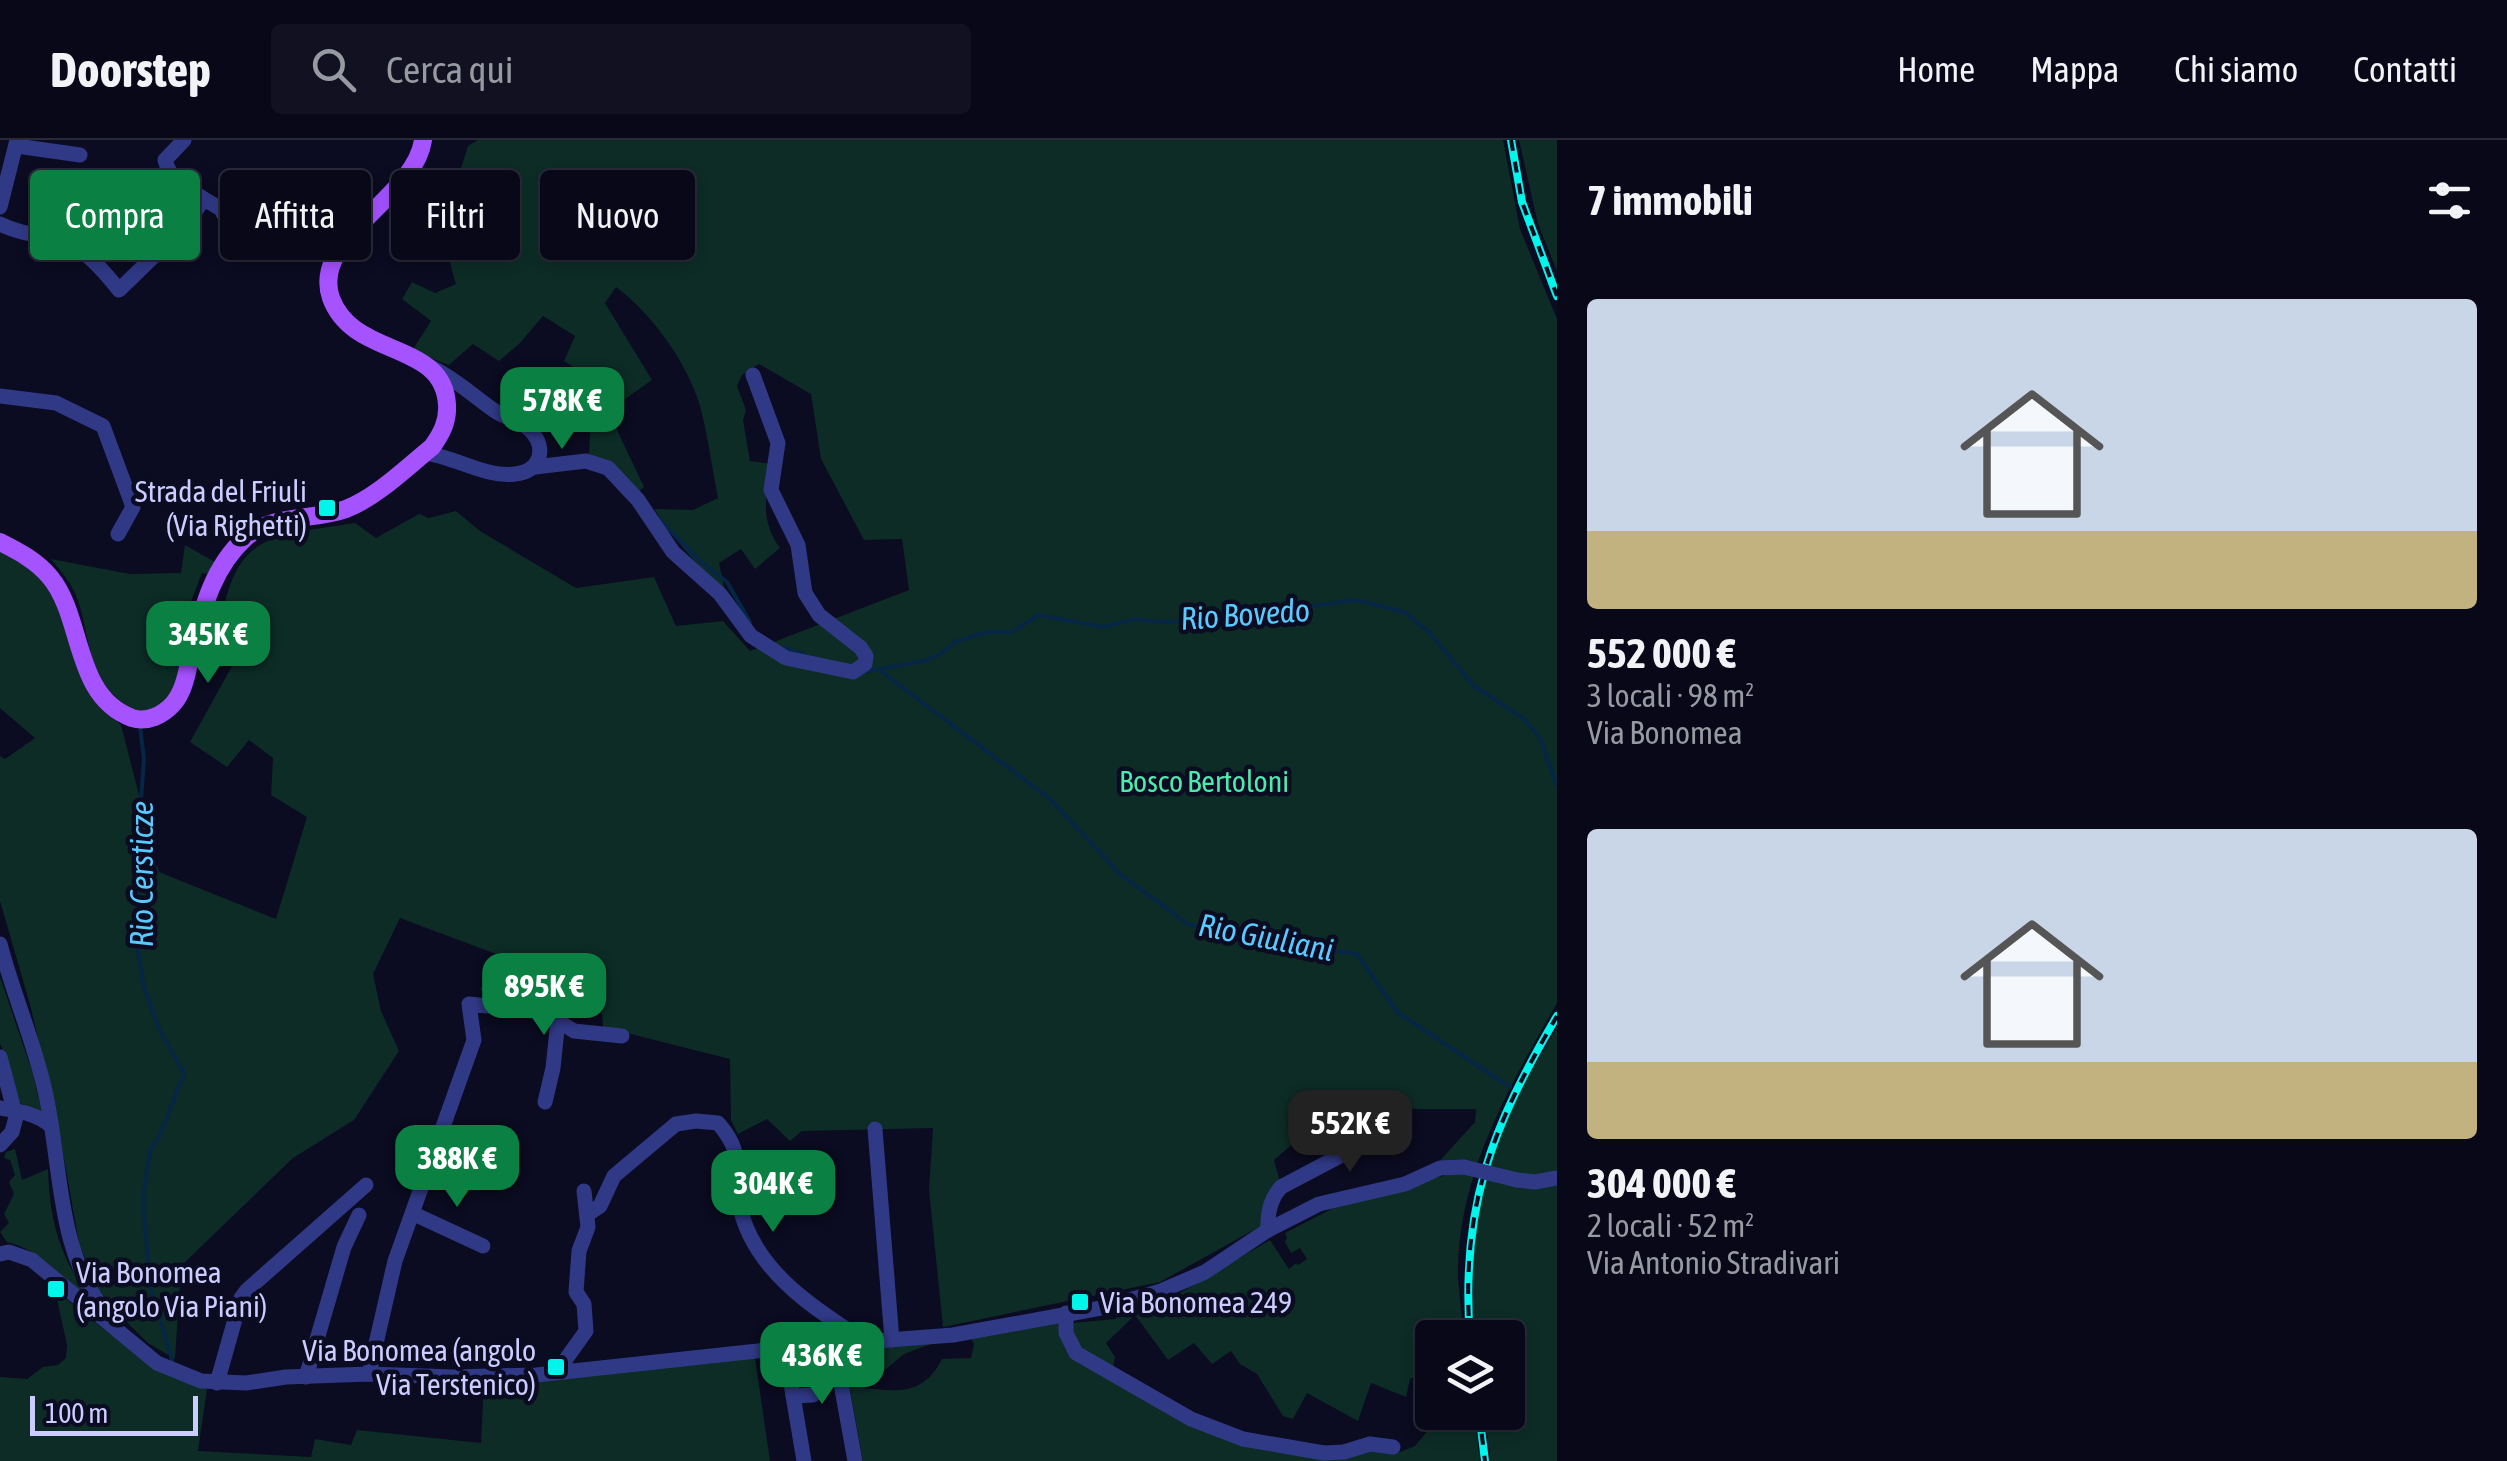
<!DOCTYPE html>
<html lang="it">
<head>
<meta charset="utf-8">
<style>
  :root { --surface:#080819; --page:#112; --text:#f1f3f6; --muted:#989aa2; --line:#292938; --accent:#0b8043 }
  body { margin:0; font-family:"Asap Condensed",sans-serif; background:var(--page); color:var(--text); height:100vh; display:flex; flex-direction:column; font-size:38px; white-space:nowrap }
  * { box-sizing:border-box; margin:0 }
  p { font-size:32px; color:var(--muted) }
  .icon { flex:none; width:55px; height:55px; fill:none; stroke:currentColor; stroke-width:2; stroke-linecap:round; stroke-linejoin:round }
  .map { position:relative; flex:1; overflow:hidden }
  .details { display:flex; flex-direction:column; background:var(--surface); width:950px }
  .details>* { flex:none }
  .hud { position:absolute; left:30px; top:30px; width:950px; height:90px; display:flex; gap:20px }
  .controls { position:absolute; left:1415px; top:1180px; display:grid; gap:20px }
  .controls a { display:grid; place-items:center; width:110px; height:110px; border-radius:10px; background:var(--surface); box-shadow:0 5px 15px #0003,0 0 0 2px var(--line); font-size:50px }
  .scale { position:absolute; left:30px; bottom:25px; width:168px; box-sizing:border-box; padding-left:10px; border:5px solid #cbccff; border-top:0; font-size:28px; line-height:35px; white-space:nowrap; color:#cbccff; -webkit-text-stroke:8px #0b0b21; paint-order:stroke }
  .price { position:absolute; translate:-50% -85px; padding:0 22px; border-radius:20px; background:var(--accent); color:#fff; font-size:32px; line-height:65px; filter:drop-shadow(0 2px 5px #0008) }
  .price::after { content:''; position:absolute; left:50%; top:60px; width:30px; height:22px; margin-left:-15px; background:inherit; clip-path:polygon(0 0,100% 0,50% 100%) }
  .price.selected { background:#222; color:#fff }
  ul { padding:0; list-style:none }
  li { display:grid; align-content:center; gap:20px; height:530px; padding:0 30px }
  li span { display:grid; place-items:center; height:310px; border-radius:10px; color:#555 }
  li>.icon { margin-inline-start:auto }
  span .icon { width:180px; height:180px; fill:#fffc; stroke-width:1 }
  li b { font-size:42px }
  h2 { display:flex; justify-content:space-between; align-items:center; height:120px; padding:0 30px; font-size:42px }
  .pill { padding:0 35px; border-radius:10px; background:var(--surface); box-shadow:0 5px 15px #0003,0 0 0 2px var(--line); font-size:35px; line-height:90px }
  .pill.selected { background:var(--accent); color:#fff }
  header { display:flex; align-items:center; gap:60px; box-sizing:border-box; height:140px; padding:0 50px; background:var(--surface); border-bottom:2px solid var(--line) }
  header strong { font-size:48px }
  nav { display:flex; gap:55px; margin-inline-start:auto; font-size:35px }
  .search { width:700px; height:90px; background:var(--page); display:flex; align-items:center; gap:25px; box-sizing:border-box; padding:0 35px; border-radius:10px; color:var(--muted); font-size:38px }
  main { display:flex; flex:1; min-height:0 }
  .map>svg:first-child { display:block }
  .green { fill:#0d2c26 }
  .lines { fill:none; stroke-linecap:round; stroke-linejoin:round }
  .stream { stroke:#062645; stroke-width:4 }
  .minor { stroke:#303985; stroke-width:15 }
  .major { stroke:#a552ff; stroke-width:18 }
  .rail-casing { stroke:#00f6eb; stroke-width:8 }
  .rail { stroke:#0b0b21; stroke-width:4; stroke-dasharray:11; stroke-linecap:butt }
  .minor-bridge { stroke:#303985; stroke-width:15 }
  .poi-dot { fill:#00f6eb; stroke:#0b0b21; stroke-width:4 }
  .labels { text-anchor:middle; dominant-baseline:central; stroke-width:9; stroke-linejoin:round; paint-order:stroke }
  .poi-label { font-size:30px; fill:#cbccff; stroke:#0b0b21; text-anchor:end }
  .park-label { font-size:30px; fill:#4aebac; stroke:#0b0b21 }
  .water-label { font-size:32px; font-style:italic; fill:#59caff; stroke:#0b0b21 }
</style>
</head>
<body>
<header>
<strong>Doorstep</strong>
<div class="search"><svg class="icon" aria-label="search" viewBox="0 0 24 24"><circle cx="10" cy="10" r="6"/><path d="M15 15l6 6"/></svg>Cerca qui</div>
<nav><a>Home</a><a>Mappa</a><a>Chi siamo</a><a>Contatti</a></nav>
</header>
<main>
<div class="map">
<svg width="1557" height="1321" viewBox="0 0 1557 1321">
  <rect width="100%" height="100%" fill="#0b0b21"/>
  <g class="green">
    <path d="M478 0H1503L1520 89 1557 179V863C1509 947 1457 1035 1458 1136 1459 1156 1462 1177 1464 1197L1432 1198V1227L1410 1239 1406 1257 1371 1243 1358 1281 1307 1253 1293 1279 1283 1276 1257 1234 1240 1224 1231 1211 1212 1224 1194 1203 1168 1220 1135 1175 1106 1203 1115 1217 1113 1228C1091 1216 1073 1210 1072 1183L1116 1179V1169L1178 1154 1270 1100 1289 1129 1296 1123 1298 1125 1307 1119 1300 1108 1291 1113 1285 1102 1287 1098 1285 1093 1347 1061 1454 1033 1436 1025 1475 982 1476 969H1414L1368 954 1354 969 1303 995 1274 1020 1280 1042 1261 1086 1160 1142 943 1187 929 1050 933 988 802 991 790 1001 767 979 738 994 731 980 730 919 603 887 601 860 571 856 568 874 480 850 496 814 400 778 373 834 381 871 399 911 354 980 293 1018 181 1126 175 1219 148 1203 100 1156 79 1103 58 985 31 868 0 761V616L5 619 35 598 0 568V410L25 423 55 454 98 562 121 585 159 732 276 779 307 677 271 655 273 618 249 600 227 627 190 602 237 517 219 493C234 393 265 397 355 383L376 398 419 374 429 378 456 371 480 391 576 448 654 437 676 486 723 481 750 511 909 450 902 399 864 400 821 319 811 254 759 224 742 235 737 246 746 270 743 280 750 321 772 324C765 355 760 381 780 408L755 429 741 409 719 423 725 451C697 426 675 400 654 369L693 370 718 358C712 328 708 296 700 266 687 222 652 174 616 147L605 163 652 240 608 271 644 347 638 352 589 316 590 293 571 279 594 240 564 221 575 196 543 176 520 203 499 221 473 204 449 225 412 211 431 181 402 159 412 142 435 153 456 144C448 122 448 94 434 76L455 47 468 6Z"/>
    <polygon points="1519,0 1557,0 1557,131 1538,84"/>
    <path d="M185 405 215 422 208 434 202 433 185 477 194 481C188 508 179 569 144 571 133 572 124 565 117 558 86 531 90 494 77 458 72 444 61 431 51 419L130 434 181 433Z"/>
    <polygon points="0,837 33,934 42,973 20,963 0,903"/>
    <path d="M1557 888V1030L1516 1046 1538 1049 1557 1044V1321H1491L1484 1273 1508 1272V1198H1475C1469 1129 1474 1055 1501 991 1516 955 1537 921 1557 888Z"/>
    <path d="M15 1009 22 1040 48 1029C50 1084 59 1110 87 1157 63 1137 38 1109 7 1102L0 1092 9 1083 4 1074 14 1054 9 1042 15 1035 10 1020 4 1018 6 1012Z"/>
    <path d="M55 1150C103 1188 148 1230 207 1249L198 1311 311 1317 315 1299 351 1305 357 1290 481 1303 484 1243 755 1218 770 1321H0V1237L27 1239 43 1227 58 1225 66 1218 67 1205Z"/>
    <path d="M1059 1180 1065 1208 1080 1224 1240 1305 1400 1312 1415 1306 1442 1273H1474L1480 1321H863L843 1211 939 1201 904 1214 863 1248C901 1252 923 1255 942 1219L971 1218 974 1204 970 1197Z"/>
  </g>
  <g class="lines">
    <g class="stream">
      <polyline points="658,378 699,420 727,442 750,482"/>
      <polyline points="784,508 804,514"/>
      <polyline points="862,532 924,521 939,515 955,502 986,492 1011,492 1039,475 1103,487 1135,479 1162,482 1259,479 1311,466 1357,460 1404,472 1429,492 1474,546 1524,579 1540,598 1557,646"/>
      <polyline points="882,532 1050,659 1120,734 1188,784 1233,796 1357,814 1397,872 1510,947"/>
      <polyline points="140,587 144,619 140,674 144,737 138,749 138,812 143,844 159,889 184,933 161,993 150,1011 143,1058 150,1145 172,1220"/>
    </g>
    <g class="minor">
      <polyline points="17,6 80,15"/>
      <polyline points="204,59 221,69 237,100 246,97 248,82"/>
      <polyline points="0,67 17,0"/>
      <path d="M0 84C16 92 30 94 48 97 81 104 99 125 119 150L184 87 204 59C187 48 170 40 165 20L184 0"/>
      <polyline points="0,256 56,263 103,286 133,367 118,394"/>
      <path d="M424 313C454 316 485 338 515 334 540 332 548 308 530 290 521 280 506 279 495 271 473 256 456 239 431 227"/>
      <polyline points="535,327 586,321 608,328 638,360 673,412 720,454 751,496 786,518 853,532 865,524 866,516 861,508 819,475 805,453 798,405 771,350 778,303 753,235"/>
      <path d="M0 804C13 854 34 901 45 951 63 1030 55 1109 108 1176"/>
      <polyline points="0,917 16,977 12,992 0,1005"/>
      <polyline points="545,962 553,928 558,880"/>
      <path d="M0 968C19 971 34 973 50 985"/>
      <polyline points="875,989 892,1200"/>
      <polyline points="1517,1040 1535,1042 1557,1038"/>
      <polyline points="414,1074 483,1106"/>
      <path d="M588 1074 600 1066 614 1036 676 984 696 981 718 983C745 1014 733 1026 739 1062 750 1127 812 1168 865 1201"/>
      <path d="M1268 1090C1267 1074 1270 1059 1281 1047L1389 990V984"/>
      <polyline points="0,1114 9,1112 32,1120 157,1223 201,1241 246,1243 286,1237 369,1234 453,1237 536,1235 785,1208 953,1195 1101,1168 1161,1151 1205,1132 1268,1090 1319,1064 1405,1044 1440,1028 1464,1027"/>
      <polyline points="1066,1173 1066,1193 1076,1213 1191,1279 1243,1299 1324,1313 1344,1312 1370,1304 1393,1307"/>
      <polyline points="834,1205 855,1321"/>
      <polyline points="785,1208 804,1321"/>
      <polyline points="563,1231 566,1219 586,1191 584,1164 576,1152 579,1111 588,1087 584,1051"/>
      <polyline points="369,1234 395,1121 474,900 469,864 534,871 549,875 574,891 622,896"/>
      <polyline points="306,1237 344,1107 359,1075"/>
      <polyline points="217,1243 241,1158 247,1150 366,1045"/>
      <polyline points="793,1256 813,1255"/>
    </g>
    <path class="major" d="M0 402C18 411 37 421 50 437 84 478 73 556 132 578 147 583 163 575 173 564 185 550 187 531 191 514 202 472 211 429 245 398 273 373 313 381 346 369 377 357 406 328 432 307 442 293 448 281 447 265 444 200 353 219 331 158 310 98 415 58 423 0"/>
    <defs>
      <g id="rail">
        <polyline points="1511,0 1522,62 1557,156"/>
        <path d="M1470 1198C1460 1066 1492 987 1557 876"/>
        <polyline points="1479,1272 1485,1321"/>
      </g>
    </defs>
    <use href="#rail" class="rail-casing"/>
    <use href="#rail" class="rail"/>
    <polyline class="minor-bridge" points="1464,1027 1517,1040"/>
  </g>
  <g class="poi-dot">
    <rect x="317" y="358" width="20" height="20" rx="5"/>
    <rect x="46" y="1139" width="20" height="20" rx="5"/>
    <rect x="1070" y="1152" width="20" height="20" rx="5"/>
    <rect x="546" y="1217" width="20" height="20" rx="5"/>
  </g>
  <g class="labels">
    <g class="poi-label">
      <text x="307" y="351">Strada del Friuli<tspan x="307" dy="34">(Via Righetti)</tspan></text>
      <text x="76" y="1132" text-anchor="start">Via Bonomea<tspan x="76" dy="34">(angolo Via Piani)</tspan></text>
      <text x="1100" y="1162" text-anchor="start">Via Bonomea 249</text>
      <text x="536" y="1210">Via Bonomea (angolo<tspan x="536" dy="34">Via Terstenico)</tspan></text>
    </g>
    <g class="park-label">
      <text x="1204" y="641">Bosco Bertoloni</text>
    </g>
    <g class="water-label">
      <text transform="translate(1245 474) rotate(-4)">Rio Bovedo</text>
      <text transform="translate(141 734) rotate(-90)">Rio Cersticze</text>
      <text transform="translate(1266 797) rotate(11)">Rio Giuliani</text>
    </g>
  </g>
</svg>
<div class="controls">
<a><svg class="icon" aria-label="layers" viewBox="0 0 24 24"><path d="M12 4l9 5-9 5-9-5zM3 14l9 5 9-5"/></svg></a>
</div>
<div class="scale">100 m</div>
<b class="price" style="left:562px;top:312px">578K €</b>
<b class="price" style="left:208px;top:546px">345K €</b>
<b class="price" style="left:544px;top:898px">895K €</b>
<b class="price selected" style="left:1350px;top:1035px">552K €</b>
<b class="price" style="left:457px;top:1070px">388K €</b>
<b class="price" style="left:773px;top:1095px">304K €</b>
<b class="price" style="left:822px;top:1267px">436K €</b>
<div class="hud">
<a class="pill selected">Compra</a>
<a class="pill">Affitta</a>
<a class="pill">Filtri</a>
<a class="pill">Nuovo</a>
</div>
</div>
<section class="details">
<h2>7 immobili<svg class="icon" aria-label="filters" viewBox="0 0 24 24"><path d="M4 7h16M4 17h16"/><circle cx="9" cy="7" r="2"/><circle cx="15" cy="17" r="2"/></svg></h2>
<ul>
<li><span style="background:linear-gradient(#c9d6e8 75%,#c2b280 0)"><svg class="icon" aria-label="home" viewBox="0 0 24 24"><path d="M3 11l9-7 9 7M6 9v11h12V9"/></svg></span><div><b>552 000 €</b><p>3 locali · 98 m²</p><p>Via Bonomea</p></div></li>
<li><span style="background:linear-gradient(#c9d6e8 75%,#c2b280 0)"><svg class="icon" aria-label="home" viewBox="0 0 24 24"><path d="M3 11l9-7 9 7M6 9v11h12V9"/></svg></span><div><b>304 000 €</b><p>2 locali · 52 m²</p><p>Via Antonio Stradivari</p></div></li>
</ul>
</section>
</main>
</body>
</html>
